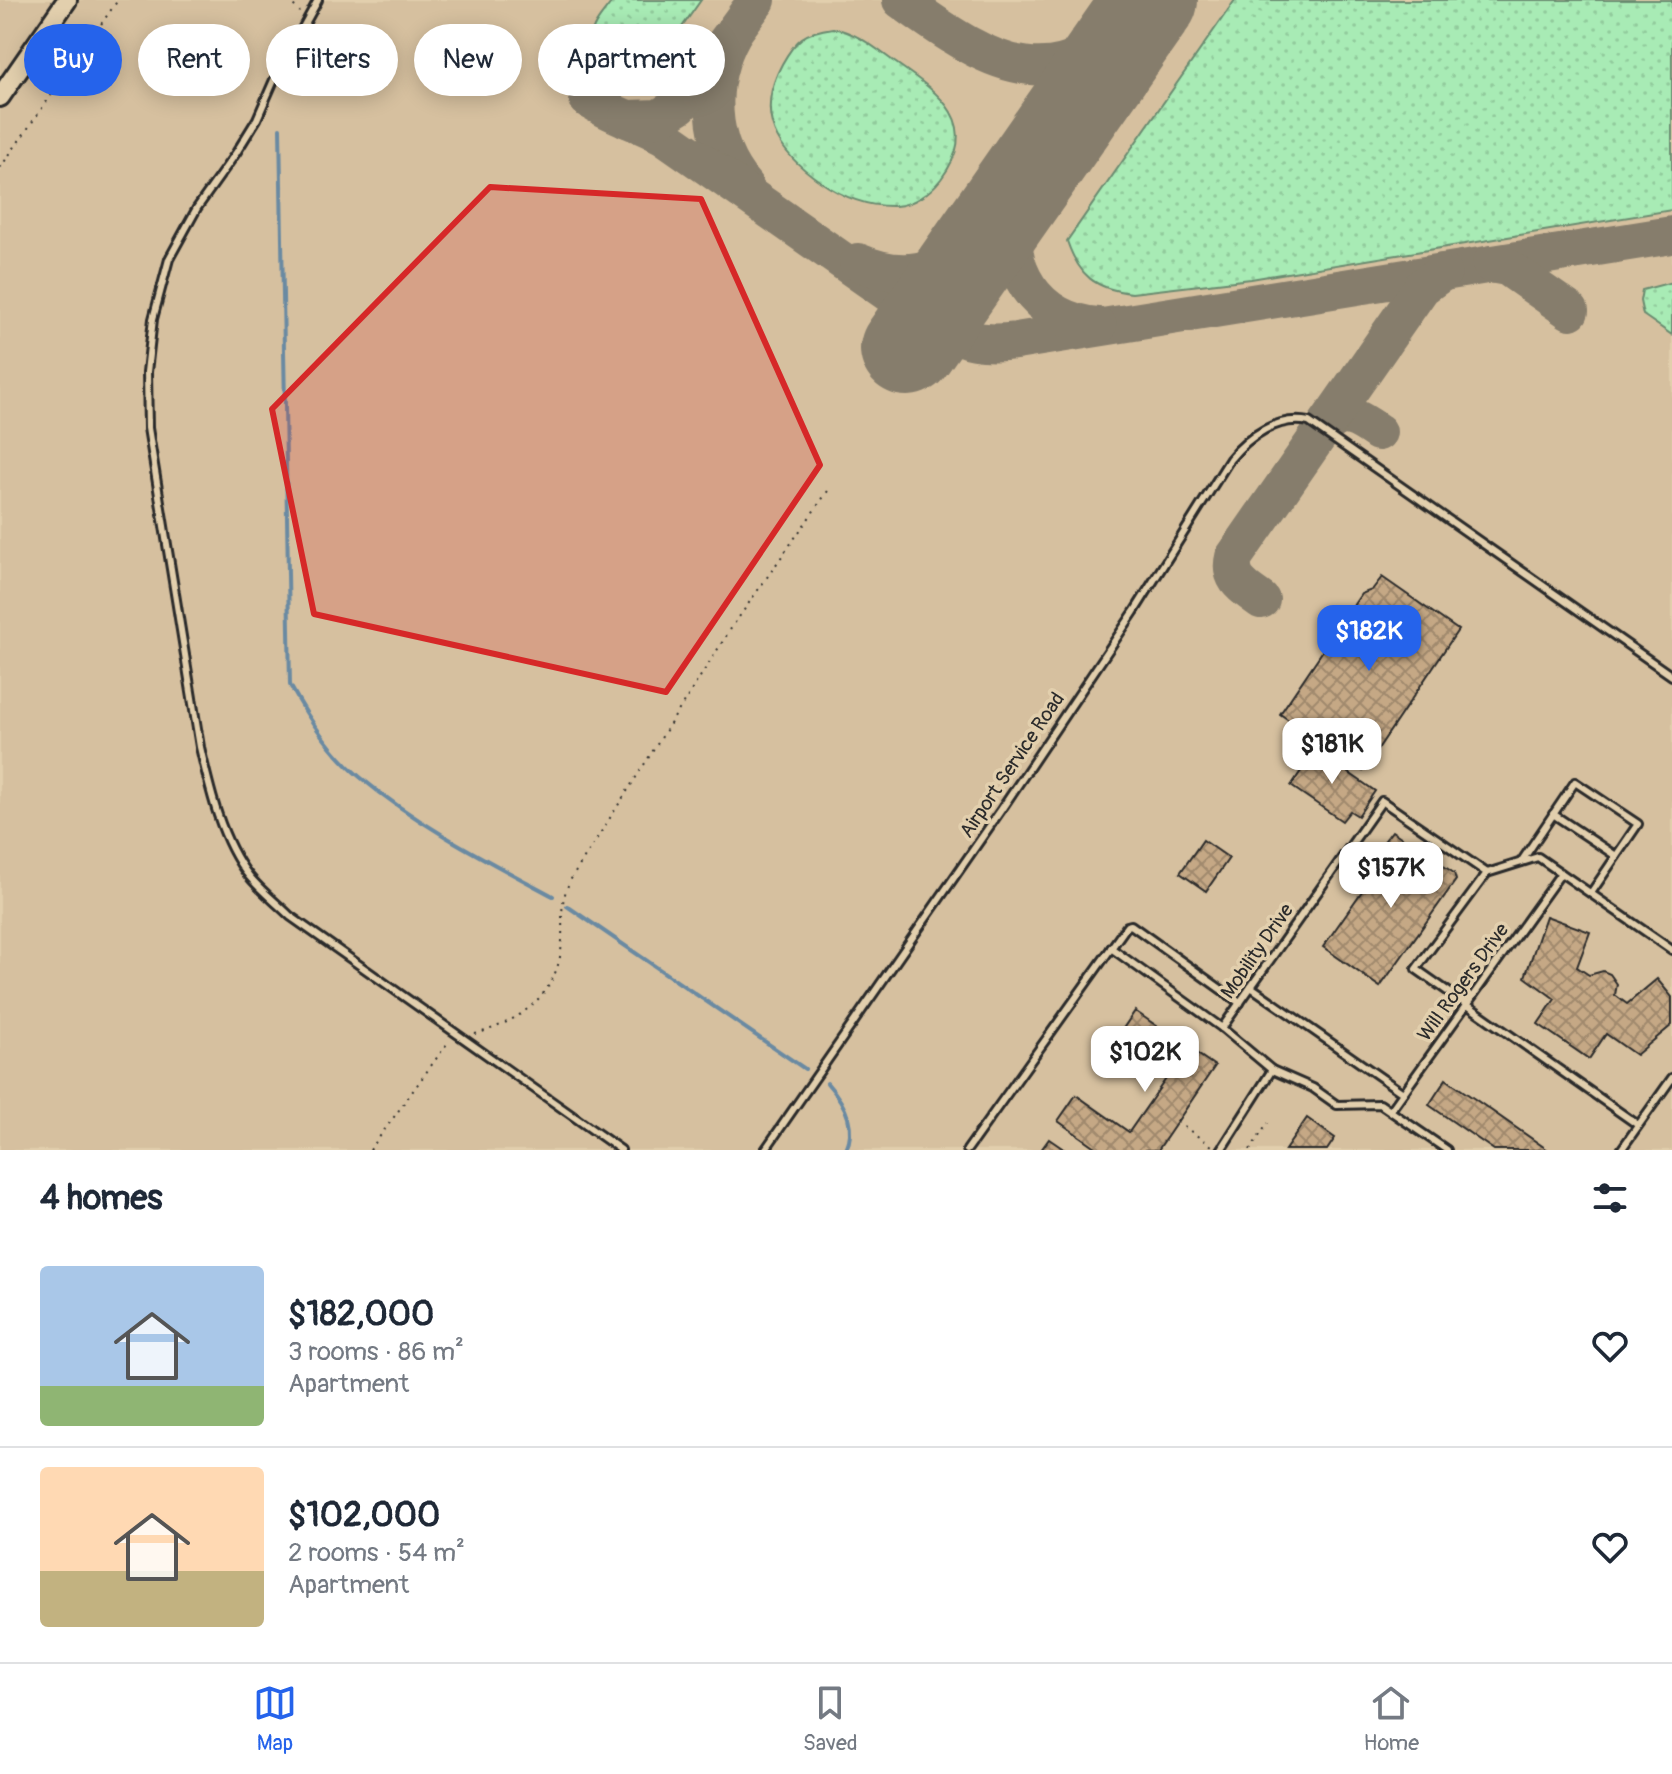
<!DOCTYPE html>
<html lang="en">
<head>
<meta charset="utf-8">
<style>
  :root { --surface:#fff; --page:#f2f2f3; --text:#1f2937; --muted:#747a83; --line:#e0e1e3; --accent:#2563eb }
  body { margin:0; font-family:Pangolin,sans-serif; background:var(--page); color:var(--text); height:100vh; display:flex; flex-direction:column; font-size:30px; white-space:nowrap }
  * { box-sizing:border-box; margin:0 }
  p { font-size:26px; color:var(--muted) }
  .icon { flex:none; width:44px; height:44px; fill:none; stroke:currentColor; stroke-width:2; stroke-linecap:round; stroke-linejoin:round }
  .map { position:relative; height:1150px; overflow:hidden }
  .panel { display:flex; flex-direction:column; background:var(--surface); flex:1 }
  .panel>* { flex:none }
  .banner { position:absolute; left:24px; top:24px; width:800px; height:72px; display:flex; gap:16px }
  .price { position:absolute; translate:-50% -68px; padding:0 18px; border-radius:16px; background:#fff; color:#222; font-size:26px; line-height:52px; filter:drop-shadow(0 2px 4px #0008) }
  .price::after { content:''; position:absolute; left:50%; top:48px; width:24px; height:18px; margin-left:-12px; background:inherit; clip-path:polygon(0 0,100% 0,50% 100%) }
  .price.selected { background:var(--accent); color:#fff }
  ul { padding:0; list-style:none }
  li { display:flex; align-items:center; gap:24px; height:200px; padding:0 40px }
  li+li { border-top:2px solid var(--line) }
  li span { display:grid; place-items:center; flex:none; width:224px; height:160px; border-radius:8px; color:#555 }
  li>.icon { margin-inline-start:auto }
  span .icon { width:96px; height:96px; fill:#fffc; stroke-width:1 }
  li b { font-size:34px }
  h2 { display:flex; justify-content:space-between; align-items:center; height:96px; padding:0 40px; font-size:34px }
  .chip { padding:0 28px; border-radius:36px; background:var(--surface); box-shadow:0 4px 20px #0003; font-size:28px; line-height:72px }
  .chip.selected { background:var(--accent); color:#fff }
  .tab-bar { display:flex; justify-content:space-around; align-items:center; height:112px; border-top:2px solid var(--line); background:var(--surface); font-size:22px; color:var(--muted) }
  .tab-bar a { display:grid; justify-items:center; gap:4px }
  .tab-bar .selected { color:var(--accent) }
  .map>svg:first-child { display:block }
  .built { fill:#d6c09f }
  .grass { fill:url(#grass-dots); stroke:#6a8b70; stroke-width:2 }
  .lines { fill:none; stroke-linecap:round; stroke-linejoin:round }
  .stream { stroke:#6a8aa2; stroke-width:4 }
  .taxiway { stroke:#867d6c; stroke-width:38 }
  .runway { stroke:#867d6c; stroke-width:94 }
  .building { fill:url(#building-cross-hatch); stroke:#2b2b2b; stroke-width:2 }
  .lane-casing { stroke:#2b2b2b; stroke-width:12 }
  .secondary-casing { stroke:#2b2b2b; stroke-width:24 }
  .path { stroke:#2b2b2b; stroke-width:2; stroke-dasharray:2 6; stroke-linecap:butt }
  .lane { stroke:#e2cfad; stroke-width:6 }
  .secondary { stroke:#e2cfad; stroke-width:18 }
  .marked { fill:#d62828; fill-opacity:0.2; stroke:#d62828; stroke-width:6; stroke-linejoin:round }
  .labels { text-anchor:middle; dominant-baseline:central; stroke-width:7; stroke-linejoin:round; paint-order:stroke }
  .street-label { font-size:20px; fill:#2b2b2b; stroke:#e2cfad }
</style>
</head>
<body>
<div class="map">
<svg width="1672" height="1150" viewBox="0 0 1672 1150">
  <defs>
    <pattern id="grass-dots" width="8" height="8" patternUnits="userSpaceOnUse" patternTransform="scale(2)"><rect width="8" height="8" fill="#a8ebb5"/><path d="M2 2h.1M6 6h.1" fill="none" stroke="#91ca9c" stroke-width="1.8" stroke-linecap="round"/></pattern>
    <pattern id="building-cross-hatch" width="8" height="8" patternUnits="userSpaceOnUse" patternTransform="scale(2)"><rect width="8" height="8" fill="#c5a885"/><path d="M0 0l8 8M0 8l8-8" fill="none" stroke="#a0896d"/></pattern>
  </defs>
  <rect width="100%" height="100%" fill="#e2cfad"/>
  <filter id="ink" filterUnits="userSpaceOnUse"><feTurbulence type="fractalNoise" baseFrequency=".0125" numOctaves="2"/><feDisplacementMap in="SourceGraphic" scale="16" xChannelSelector="R" yChannelSelector="G"/><feConvolveMatrix kernelMatrix="1 2 1 2 8 2 1 2 1" color-interpolation-filters="sRGB"/></filter>
  <g filter="url(#ink)">
    <rect class="built" x="0" y="0" width="1672" height="1150"/>
    <g class="grass">
      <path d="M613 0H701L635 94C606 88 579 60 594 27 598 18 607 9 613 0Z"/>
      <path d="M1235 0H1672V210L1251 279 1132 293C1095 289 1079 276 1067 241Z"/>
      <path d="M833 28C858 33 875 48 896 63 939 93 983 123 941 179 930 193 913 205 895 206 867 207 844 198 821 182 777 152 754 116 782 64 796 39 804 32 833 28Z"/>
      <polygon points="1672,282 1672,335 1643,315 1640,301 1642,290"/>
    </g>
    <g class="lines">
      <g class="stream">
        <path d="M280 128 290 685C308 718 331 753 360 777 419 826 486 860 553 896"/>
        <polyline points="567,906 805,1069"/>
        <path d="M827 1083C844 1102 857 1126 846 1150"/>
      </g>
      <g class="taxiway">
        <path d="M901 0C995 69 1061 106 1148 0"/>
        <path d="M733 33C706 82 707 143 745 187"/>
        <path d="M588 99C612 115 639 122 664 136L927 320C959 339 978 346 1016 341L1672 235"/>
        <polyline points="627,119 659,118 680,105 757,0"/>
        <path d="M1026 178C1023 188 1018 198 1016 208 1002 268 1036 321 1098 326"/>
        <path d="M858 262C913 286 954 266 993 225"/>
        <polyline points="1491,264 1507,267 1570,311"/>
        <path d="M1325 427C1343 407 1359 419 1378 432"/>
        <path d="M1261 600C1245 588 1228 580 1234 557L1422 287 1443 272"/>
      </g>
      <polyline class="runway" points="907,349 1151,0"/>
    </g>
    <g class="building">
      <polygon points="1382,577 1458,630 1363,771 1280,714 1361,594 1372,590"/>
      <polygon points="1315,750 1326,758 1330,752 1346,762 1342,768 1375,791 1358,816 1350,811 1342,821 1291,786"/>
      <polygon points="1392,831 1454,873 1456,880 1380,987 1323,947 1390,851 1382,844"/>
      <polygon points="1203,840 1229,858 1206,891 1180,873"/>
      <polygon points="1546,916 1590,932 1577,967 1589,975 1603,971 1610,974 1617,984 1615,995 1627,1004 1657,979 1672,997 1672,1025 1636,1055 1606,1034 1589,1059 1538,1024 1555,999 1525,977"/>
      <polygon points="1135,1011 1215,1066 1158,1150 1099,1150 1058,1121 1076,1095 1129,1132 1170,1073 1118,1036"/>
      <polygon points="1446,1079 1548,1150 1494,1150 1429,1105"/>
      <polygon points="1307,1118 1335,1138 1327,1150 1285,1150"/>
      <polygon points="1049,1139 1065,1150 1041,1150"/>
    </g>
    <g class="lines">
      <defs>
        <g id="lane">
          <path d="M318 0 274 80 257 119 236 153 197 208 169 259 153 319 147 372 148 428 200 747C210 791 221 840 249 876 261 891 277 903 290 916L621 1150"/>
          <polyline points="1553,814 1616,856"/>
          <polyline points="1521,862 1575,782 1638,824 1591,893"/>
          <polyline points="1487,873 1416,969 1638,1125"/>
          <polyline points="1111,948 1222,1028"/>
          <polyline points="1251,987 1403,1093"/>
          <polyline points="1272,1070 1313,1088 1337,1105 1380,1104 1447,1150"/>
          <polyline points="1391,1110 1561,873"/>
          <path d="M765 1150 1001 810 1134 612 1230 459C1248 437 1278 415 1309 422L1672 676"/>
          <polyline points="967,1150 1127,926 1131,925 1240,1003"/>
          <polyline points="1221,1150 1272,1070 1222,1028 1382,801 1487,873 1538,857 1672,950"/>
          <polyline points="1621,1150 1672,1078"/>
        </g>
        <polyline id="secondary" points="0,97 67,0"/>
      </defs>
      <use href="#lane" class="lane-casing"/>
      <use href="#secondary" class="secondary-casing"/>
      <g class="path">
        <polyline points="288,0 300,12"/>
        <polyline points="0,168 118,0"/>
        <path d="M475 1034C523 1021 560 992 562 940 563 914 559 903 571 879L732 627 830 488"/>
        <polyline points="1177,1122 1212,1146"/>
        <polyline points="370,1150 449,1041"/>
        <polyline points="1250,1150 1268,1123"/>
      </g>
      <use href="#lane" class="lane"/>
      <use href="#secondary" class="secondary"/>
    </g>
  </g>
  <path class="marked" d="M490 187 701 199 820 465 666 692 314 614 272 409Z"/>
  <g class="labels">
    <g class="street-label">
      <text transform="translate(1012 765) rotate(-56)">Airport Service Road</text>
      <text transform="translate(1257 951) rotate(-55)">Mobility Drive</text>
      <text transform="translate(1463 982) rotate(-54)">Will Rogers Drive</text>
    </g>
  </g>
</svg>
<b class="price selected" style="left:1369px;top:673px">$182K</b>
<b class="price" style="left:1332px;top:786px">$181K</b>
<b class="price" style="left:1391px;top:910px">$157K</b>
<b class="price" style="left:1145px;top:1094px">$102K</b>
<div class="banner">
<a class="chip selected">Buy</a>
<a class="chip">Rent</a>
<a class="chip">Filters</a>
<a class="chip">New</a>
<a class="chip">Apartment</a>
</div>
</div>
<section class="panel">
<h2>4 homes<svg class="icon" aria-label="filters" viewBox="0 0 24 24"><path d="M4 7h16M4 17h16"/><circle cx="9" cy="7" r="2"/><circle cx="15" cy="17" r="2"/></svg></h2>
<ul>
<li><span style="background:linear-gradient(#a9c7e8 75%,#8fb573 0)"><svg class="icon" aria-label="home" viewBox="0 0 24 24"><path d="M3 11l9-7 9 7M6 9v11h12V9"/></svg></span><div><b>$182,000</b><p>3 rooms · 86 m²</p><p>Apartment</p></div><svg class="icon" aria-label="heart" viewBox="0 0 24 24"><path d="M12 20l-8-8c-3-5 5-10 8-4 3-6 11-1 8 4z"/></svg></li>
<li><span style="background:linear-gradient(#ffd9b3 65%,#c2b280 0)"><svg class="icon" aria-label="home" viewBox="0 0 24 24"><path d="M3 11l9-7 9 7M6 9v11h12V9"/></svg></span><div><b>$102,000</b><p>2 rooms · 54 m²</p><p>Apartment</p></div><svg class="icon" aria-label="heart" viewBox="0 0 24 24"><path d="M12 20l-8-8c-3-5 5-10 8-4 3-6 11-1 8 4z"/></svg></li>
</ul>
</section>
<nav class="tab-bar">
<a class="selected"><svg class="icon" aria-label="map" viewBox="0 0 24 24"><path d="M3 6l6-2 6 2 6-2v14l-6 2-6-2-6 2zM9 4v14M15 6v14"/></svg>Map</a>
<a><svg class="icon" aria-label="saved" viewBox="0 0 24 24"><path d="M7 4h10v16l-5-4-5 4z"/></svg>Saved</a>
<a><svg class="icon" aria-label="home" viewBox="0 0 24 24"><path d="M3 11l9-7 9 7M6 9v11h12V9"/></svg>Home</a>
</nav>
</body>
</html>
